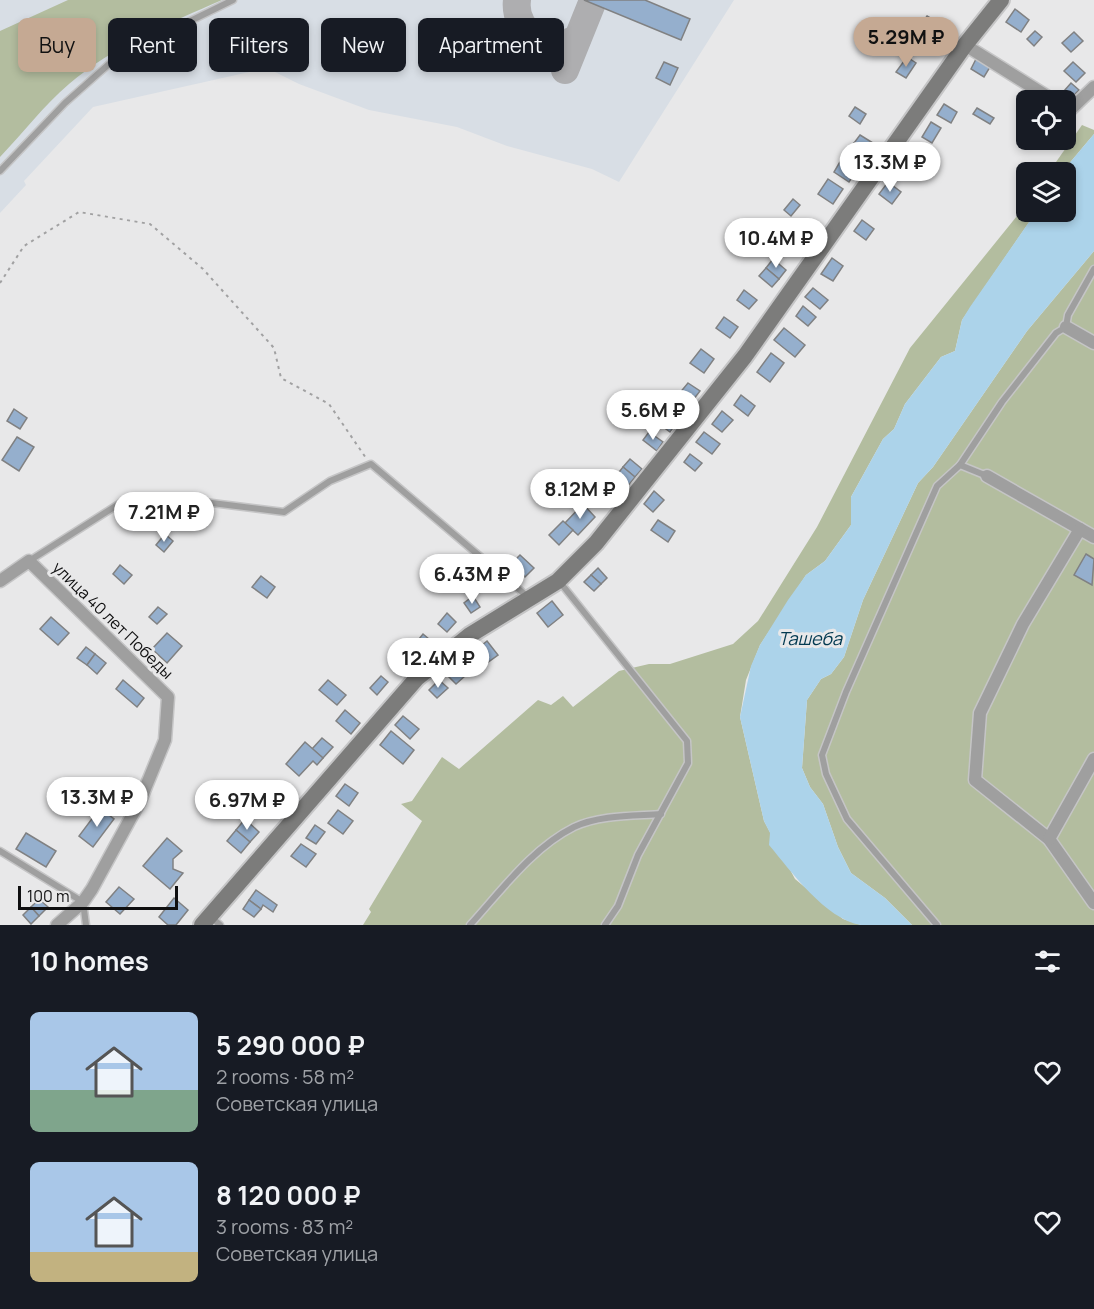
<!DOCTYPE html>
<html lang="en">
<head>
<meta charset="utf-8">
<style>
  :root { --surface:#171b24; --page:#20242c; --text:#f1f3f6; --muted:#9ea1a6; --accent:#c5a993 }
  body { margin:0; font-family:Manrope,sans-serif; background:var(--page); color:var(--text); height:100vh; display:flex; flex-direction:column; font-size:22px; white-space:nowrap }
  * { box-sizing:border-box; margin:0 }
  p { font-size:20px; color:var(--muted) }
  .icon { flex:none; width:33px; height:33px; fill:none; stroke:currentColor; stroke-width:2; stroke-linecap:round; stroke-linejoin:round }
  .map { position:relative; height:925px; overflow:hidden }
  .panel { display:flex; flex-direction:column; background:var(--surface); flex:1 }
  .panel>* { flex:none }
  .guide { position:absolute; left:18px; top:18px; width:600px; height:54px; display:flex; gap:12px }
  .controls { position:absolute; left:1016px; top:90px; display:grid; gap:12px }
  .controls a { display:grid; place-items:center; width:60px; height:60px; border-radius:9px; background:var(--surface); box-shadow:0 3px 9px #0003; font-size:30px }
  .scale { position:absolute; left:18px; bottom:15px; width:160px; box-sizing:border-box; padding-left:6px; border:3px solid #0f0f10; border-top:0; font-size:16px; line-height:21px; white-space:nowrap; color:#0f0f10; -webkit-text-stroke:4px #e8e8e9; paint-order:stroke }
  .price { position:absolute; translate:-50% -51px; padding:0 14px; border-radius:21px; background:#fff; color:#222; font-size:20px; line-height:39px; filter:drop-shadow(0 2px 3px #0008) }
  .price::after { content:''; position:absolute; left:50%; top:36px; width:18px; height:14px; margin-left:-9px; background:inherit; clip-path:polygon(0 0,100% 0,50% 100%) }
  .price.on { background:var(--accent); color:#111 }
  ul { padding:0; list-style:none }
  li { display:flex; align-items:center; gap:18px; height:150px; padding:0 30px }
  li span { display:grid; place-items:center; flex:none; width:168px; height:120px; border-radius:9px; color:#555 }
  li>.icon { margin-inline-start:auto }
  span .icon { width:72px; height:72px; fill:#fffc; stroke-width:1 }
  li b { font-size:26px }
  h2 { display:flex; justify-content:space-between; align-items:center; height:72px; padding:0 30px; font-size:26px }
  .chip { padding:0 21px; border-radius:9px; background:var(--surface); box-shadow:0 3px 9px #0003; font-size:21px; line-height:54px }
  .chip.on { background:var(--accent); color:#111 }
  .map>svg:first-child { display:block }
  .built { fill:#d8dee5 }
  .green { fill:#b3bd9f }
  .water { fill:#acd3ea }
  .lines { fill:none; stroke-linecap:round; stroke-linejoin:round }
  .taxiway { stroke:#aeaeb0; stroke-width:28 }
  .building { fill:#95afcd; stroke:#808182; stroke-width:1.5 }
  .lane-casing { stroke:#c5c5c6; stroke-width:9 }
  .street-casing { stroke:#c5c5c6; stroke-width:15 }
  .secondary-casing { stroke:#c5c5c6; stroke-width:20 }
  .path { stroke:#a1a1a2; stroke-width:2; stroke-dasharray:3 4.5; stroke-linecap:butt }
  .lane { stroke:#9f9f9f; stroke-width:6 }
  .street { stroke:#9f9f9f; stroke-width:12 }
  .secondary { stroke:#7c7c7b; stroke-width:16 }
  .labels { text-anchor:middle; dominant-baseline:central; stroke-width:6; stroke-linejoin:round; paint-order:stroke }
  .street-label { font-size:16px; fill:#0f0f10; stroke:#e8e8e9 }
  .water-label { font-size:18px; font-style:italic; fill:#023950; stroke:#e8e8e9 }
</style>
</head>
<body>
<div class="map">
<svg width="1094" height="925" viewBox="0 0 1094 925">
  <rect width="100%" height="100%" fill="#e8e8e9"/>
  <polygon class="built" points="0,0 734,0 619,182 592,169 507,146 457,127 369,110 299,84 267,68 93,107 24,181 26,185 0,213"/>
  <g class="green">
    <path d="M68 0H222C169 23 114 46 69 84 44 105 23 133 0 157V31Z"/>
    <polygon points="1082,125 1094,130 1094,134 1062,172 1049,172"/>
    <polygon points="1026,205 1026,212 1036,212 962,320 955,351 941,357 905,404 894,429 883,439 851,497 851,525 825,561 806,575 760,645 746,680 740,717 764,821 795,879 843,919 861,925 363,925 371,912 369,909 422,821 401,804 412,801 442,757 459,769 538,700 551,705 563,696 573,707 619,671 649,664 670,664 733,644 758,621 817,527 910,348"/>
    <polygon points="1094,251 1094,925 912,925 885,898 851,873 838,847 823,804 810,787 802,768 807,700 821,679 831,674 844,657 863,600 918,483 933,467 1027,331"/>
  </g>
  <path class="water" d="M1094 134V251L1027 331 933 467 918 483 863 600 844 657 831 674 821 679 807 700 802 768 810 787 823 804 838 847 851 873 885 898 912 925C896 925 877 925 861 925 825 919 791 871 769 845L770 833 764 821 740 717 751 666 760 645 788 600 806 575 825 561 851 525V497L883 439 894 429 905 404 941 357 955 351 962 320 970 307 1036 212H1065V172H1062Z"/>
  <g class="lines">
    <g class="taxiway">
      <path d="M517 0C513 33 550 53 577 39"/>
      <polyline points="565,70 592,3"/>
    </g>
  </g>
  <g class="building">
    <polygon points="584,0 645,0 690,19 681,40"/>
    <polygon points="1015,9 1029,20 1021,32 1006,22"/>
    <polygon points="927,16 940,24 934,34 921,25"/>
    <polygon points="1035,31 1042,37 1034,46 1027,39"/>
    <polygon points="1074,32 1083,41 1071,52 1062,43"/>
    <polygon points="907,57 916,63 906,78 896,72"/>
    <polygon points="976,59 990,67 984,77 971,69"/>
    <polygon points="664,62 678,68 670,85 656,78"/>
    <polygon points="1073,62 1085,73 1076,82 1064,71"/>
    <polygon points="1071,83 1079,90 1071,98 1064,91"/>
    <polygon points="944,104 957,112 951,123 937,115"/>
    <polygon points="855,107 866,114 860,124 849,116"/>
    <polygon points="977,108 994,118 990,124 973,114"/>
    <polygon points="931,122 941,128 932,143 922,137"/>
    <polygon points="860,135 873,143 867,152 854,143"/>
    <polygon points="854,143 867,152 862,160 849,152"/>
    <polygon points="910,148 924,159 915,170 901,159"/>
    <polygon points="841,160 857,170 849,182 834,172"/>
    <polygon points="828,179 843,189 833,204 818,194"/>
    <polygon points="888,182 901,192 892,204 879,194"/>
    <polygon points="793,199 800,205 791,216 784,210"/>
    <polygon points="862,220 874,229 866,240 854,231"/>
    <polygon points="795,228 803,234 792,249 784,244"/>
    <polygon points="832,258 843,266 833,281 821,274"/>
    <polygon points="773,259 786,270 779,279 766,268"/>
    <polygon points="766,268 779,279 772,287 759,276"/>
    <polygon points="813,288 828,300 820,309 805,297"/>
    <polygon points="744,290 757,300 749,309 737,300"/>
    <polygon points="803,306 816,317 808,326 796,316"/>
    <polygon points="724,317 738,327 730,338 716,328"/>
    <polygon points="784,328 805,345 795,357 774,340"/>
    <polygon points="701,349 714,359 704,373 690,363"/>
    <polygon points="771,353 784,363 770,382 757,372"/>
    <polygon points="688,383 700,391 690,404 678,395"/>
    <polygon points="741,395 755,406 748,416 734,405"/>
    <polygon points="14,409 27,418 20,429 7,421"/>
    <polygon points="667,411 679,419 670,432 658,423"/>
    <polygon points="722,411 733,420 722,432 712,424"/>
    <polygon points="649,432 663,442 657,451 643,440"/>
    <polygon points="704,432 720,444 712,454 696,442"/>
    <polygon points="17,437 34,447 19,471 2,460"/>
    <polygon points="690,454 702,463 695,471 684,462"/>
    <polygon points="630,459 642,469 635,477 623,467"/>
    <polygon points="623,467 635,477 628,486 616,476"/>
    <polygon points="654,491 664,500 653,512 644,504"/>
    <polygon points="583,504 595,517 578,535 565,523"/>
    <polygon points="658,520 675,531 668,542 651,530"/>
    <polygon points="563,521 573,530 559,545 549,535"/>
    <polygon points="165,534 173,541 164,552 156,545"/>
    <polygon points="1086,554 1094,559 1092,585 1074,575"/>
    <polygon points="520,555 534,568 525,577 512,563"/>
    <polygon points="469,557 491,575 485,582 463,564"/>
    <polygon points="120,565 132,575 124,584 113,574"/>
    <polygon points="598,568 607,578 601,584 591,575"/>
    <polygon points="591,575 601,584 594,591 584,582"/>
    <polygon points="261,576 275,587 267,598 252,587"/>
    <polygon points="473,596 480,607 471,613 464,603"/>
    <polygon points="552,601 563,615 548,627 537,613"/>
    <polygon points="158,607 167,614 157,624 149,617"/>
    <polygon points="447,613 456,622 447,632 438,624"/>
    <polygon points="51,617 69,633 58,645 40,629"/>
    <polygon points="167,633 182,646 167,663 152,649"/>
    <polygon points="423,634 435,644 426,654 415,644"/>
    <polygon points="487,641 498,655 487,663 476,650"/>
    <polygon points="86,647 95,654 87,665 77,658"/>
    <polygon points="95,654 106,663 97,674 87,665"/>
    <polygon points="398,655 407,663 400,671 391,663"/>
    <polygon points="456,666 465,676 456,684 446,674"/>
    <polygon points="381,676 388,682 377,695 370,688"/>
    <polygon points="123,680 144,698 137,707 116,689"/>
    <polygon points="328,680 346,695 337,705 319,690"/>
    <polygon points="439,680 448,688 437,698 429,690"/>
    <polygon points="345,710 360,723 351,734 336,721"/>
    <polygon points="403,716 419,729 410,739 395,725"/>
    <polygon points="391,731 414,750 403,764 380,745"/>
    <polygon points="322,738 333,747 323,758 312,749"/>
    <polygon points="305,742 323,758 317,765 313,761 299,776 286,764"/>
    <polygon points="345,784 358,793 349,806 336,796"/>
    <polygon points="267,799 277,808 270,817 259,808"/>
    <polygon points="100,808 114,819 93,847 79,836"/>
    <polygon points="338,810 353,821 343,834 328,823"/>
    <polygon points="245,819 259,832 250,842 236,830"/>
    <polygon points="315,825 325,832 316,844 306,838"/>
    <polygon points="236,830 250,842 241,853 227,841"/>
    <polygon points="26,833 56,851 46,867 16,849"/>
    <polygon points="167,838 182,851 173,859 173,869 183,873 170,889 143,866"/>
    <polygon points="301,844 316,854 306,867 291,856"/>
    <polygon points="119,887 134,899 120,914 106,902"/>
    <polygon points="256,890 277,905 273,912 263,905 261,909 249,900"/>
    <polygon points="174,898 188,910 176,925 168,925 159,917"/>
    <polygon points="39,899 48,907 39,916 31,907"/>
    <polygon points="249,900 261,909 254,917 243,909"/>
    <polygon points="31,907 39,916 31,924 23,915"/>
  </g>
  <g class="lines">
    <defs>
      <g id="lane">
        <polyline points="0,171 65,103 117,57 233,0"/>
        <polyline points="960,465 1002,402 1056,333 1066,327 1068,315 1094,269"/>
        <polyline points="29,561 122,502 180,499 284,512 330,481 371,464 528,597"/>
        <polyline points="559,581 687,741 688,763 638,855 618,906 605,925"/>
        <polyline points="0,851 83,902 86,925"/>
        <polyline points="210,916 220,925"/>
        <path d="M470 925C501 891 532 848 574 827 600 815 633 816 661 814"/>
        <polyline points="937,925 847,819 826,774 822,755 846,692 937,486 960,465 987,476"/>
      </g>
      <g id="street">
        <polyline points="965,45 1053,100"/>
        <polyline points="1065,108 1069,111 1094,87"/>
        <polyline points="1066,327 1094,343"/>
        <polyline points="987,476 1094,537"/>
        <polyline points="1080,529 1023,624 980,713 975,780 1049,839 1094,903"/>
        <polyline points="0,581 29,561 168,697 165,740 140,801 92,889 83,902 57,925"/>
        <polyline points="1049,839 1094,759"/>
      </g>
      <polyline id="secondary" points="202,925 417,678 470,635 558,581 596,543 745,356 965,45 1001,0"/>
    </defs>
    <use href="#lane" class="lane-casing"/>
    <use href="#street" class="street-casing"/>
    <use href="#secondary" class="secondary-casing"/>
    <polyline class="path" points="0,283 24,246 79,212 150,224 203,269 274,348 281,378 329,404 366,458"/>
    <use href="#lane" class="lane"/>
    <use href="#street" class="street"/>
    <use href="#secondary" class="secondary"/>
  </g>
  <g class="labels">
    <g class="street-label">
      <text transform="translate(113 620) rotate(44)">улица 40 лет Победы</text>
    </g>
    <g class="water-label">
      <text x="810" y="638">Ташеба</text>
    </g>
  </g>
</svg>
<div class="controls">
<a><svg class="icon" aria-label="locate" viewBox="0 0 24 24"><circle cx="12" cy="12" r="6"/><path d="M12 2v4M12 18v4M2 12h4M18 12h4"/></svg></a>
<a><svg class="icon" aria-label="layers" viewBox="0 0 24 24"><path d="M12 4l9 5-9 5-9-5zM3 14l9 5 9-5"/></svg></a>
</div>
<div class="scale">100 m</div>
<b class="price on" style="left:906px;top:68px">5.29M ₽</b>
<b class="price" style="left:890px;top:193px">13.3M ₽</b>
<b class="price" style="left:776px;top:269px">10.4M ₽</b>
<b class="price" style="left:653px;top:441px">5.6M ₽</b>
<b class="price" style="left:580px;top:520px">8.12M ₽</b>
<b class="price" style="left:164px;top:543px">7.21M ₽</b>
<b class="price" style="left:472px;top:605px">6.43M ₽</b>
<b class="price" style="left:438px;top:689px">12.4M ₽</b>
<b class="price" style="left:97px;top:828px">13.3M ₽</b>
<b class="price" style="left:247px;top:831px">6.97M ₽</b>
<div class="guide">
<a class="chip on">Buy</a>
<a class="chip">Rent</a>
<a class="chip">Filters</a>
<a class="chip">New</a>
<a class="chip">Apartment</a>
</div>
</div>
<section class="panel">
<h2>10 homes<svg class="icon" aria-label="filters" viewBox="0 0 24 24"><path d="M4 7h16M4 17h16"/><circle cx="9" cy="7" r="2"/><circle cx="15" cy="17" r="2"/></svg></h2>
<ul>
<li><span style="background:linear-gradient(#a9c7e8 65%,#7fa58c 0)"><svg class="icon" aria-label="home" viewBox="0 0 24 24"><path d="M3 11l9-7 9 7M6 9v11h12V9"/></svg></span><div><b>5 290 000 ₽</b><p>2 rooms · 58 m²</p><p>Советская улица</p></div><svg class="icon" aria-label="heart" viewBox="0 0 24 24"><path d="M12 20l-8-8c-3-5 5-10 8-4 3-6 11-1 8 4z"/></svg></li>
<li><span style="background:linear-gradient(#a9c7e8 75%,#c2b280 0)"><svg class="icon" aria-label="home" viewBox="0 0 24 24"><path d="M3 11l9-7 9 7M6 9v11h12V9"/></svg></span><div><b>8 120 000 ₽</b><p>3 rooms · 83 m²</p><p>Советская улица</p></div><svg class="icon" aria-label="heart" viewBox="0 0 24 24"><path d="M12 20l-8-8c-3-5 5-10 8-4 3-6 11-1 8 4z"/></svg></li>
</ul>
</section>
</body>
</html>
